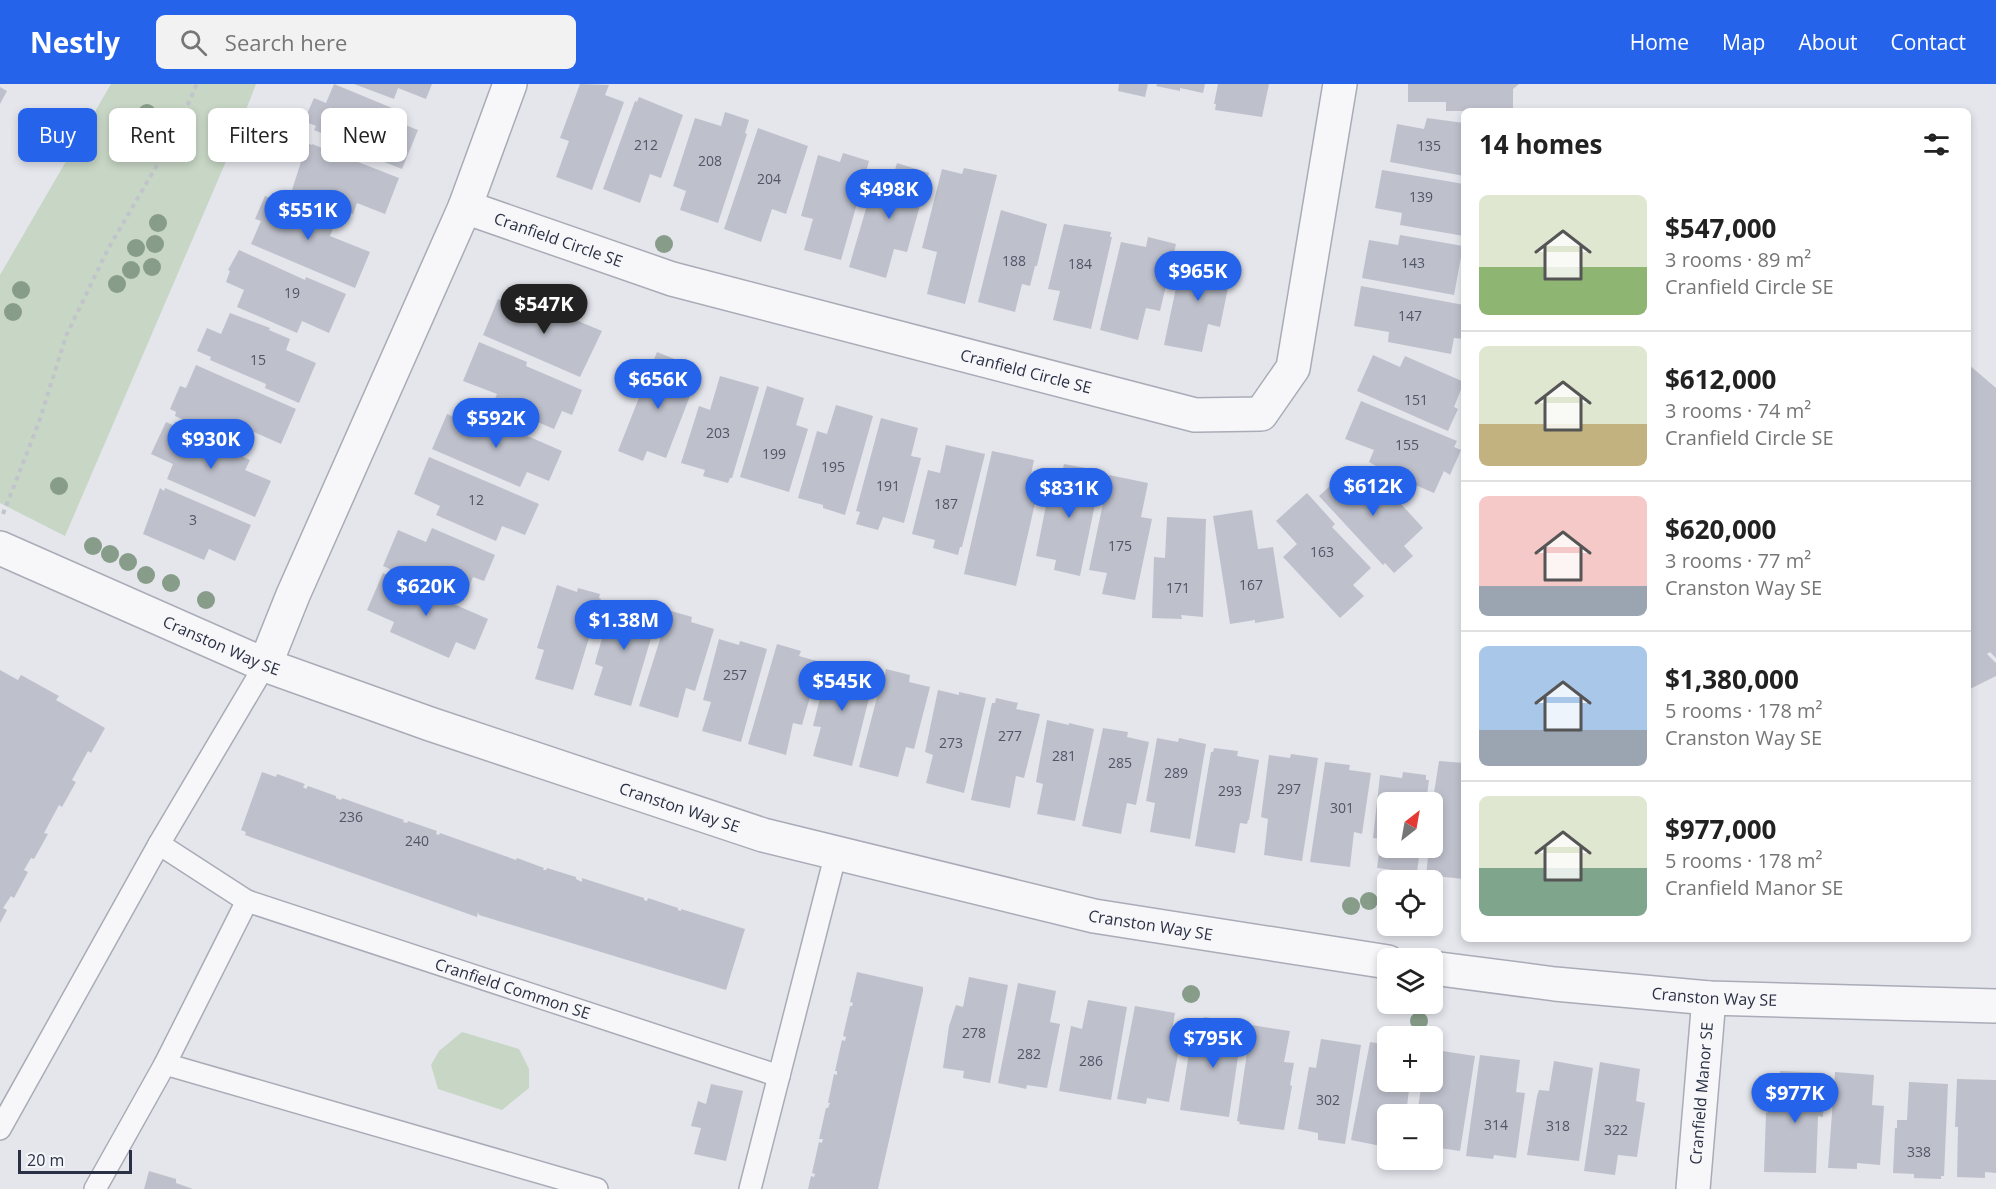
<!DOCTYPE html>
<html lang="en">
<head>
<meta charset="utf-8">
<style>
  :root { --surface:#fff; --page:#f2f2f2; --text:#222; --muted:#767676; --line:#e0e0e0; --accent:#2563eb }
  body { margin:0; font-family:"Open Sans",sans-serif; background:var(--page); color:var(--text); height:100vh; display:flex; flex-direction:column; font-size:22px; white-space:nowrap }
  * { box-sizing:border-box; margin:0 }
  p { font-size:20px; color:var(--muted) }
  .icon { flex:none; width:33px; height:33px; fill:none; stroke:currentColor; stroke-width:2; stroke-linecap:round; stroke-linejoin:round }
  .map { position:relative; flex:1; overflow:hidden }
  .drawer { position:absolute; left:1461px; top:24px; width:510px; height:834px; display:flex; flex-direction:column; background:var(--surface); border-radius:9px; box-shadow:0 3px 9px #0003 }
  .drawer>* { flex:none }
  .hud { position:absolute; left:18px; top:24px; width:570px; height:54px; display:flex; gap:12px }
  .needle { width:39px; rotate:31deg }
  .fabs { position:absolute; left:1377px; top:708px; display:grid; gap:12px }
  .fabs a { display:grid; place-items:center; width:66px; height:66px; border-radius:9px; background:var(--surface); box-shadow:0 3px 9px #0003; font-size:30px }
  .scale { position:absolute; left:18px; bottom:15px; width:114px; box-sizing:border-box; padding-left:6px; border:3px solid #2b3145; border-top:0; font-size:16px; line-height:21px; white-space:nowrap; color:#2b3145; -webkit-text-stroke:4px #f4f5f9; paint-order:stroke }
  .price { position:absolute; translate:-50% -51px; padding:0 14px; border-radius:21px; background:var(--accent); color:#fff; font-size:20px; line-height:39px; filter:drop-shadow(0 2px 3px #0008) }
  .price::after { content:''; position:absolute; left:50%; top:36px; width:18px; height:14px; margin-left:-9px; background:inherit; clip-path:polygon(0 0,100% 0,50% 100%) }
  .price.current { background:#222; color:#fff }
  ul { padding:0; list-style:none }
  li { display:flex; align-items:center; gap:18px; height:150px; padding:0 18px }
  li+li { border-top:2px solid var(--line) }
  li span { display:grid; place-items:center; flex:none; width:168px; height:120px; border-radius:9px; color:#555 }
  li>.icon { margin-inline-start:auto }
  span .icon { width:72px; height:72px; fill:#fffc; stroke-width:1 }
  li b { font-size:26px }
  h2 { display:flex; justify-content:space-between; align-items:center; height:72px; padding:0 18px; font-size:26px }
  .pill { padding:0 21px; border-radius:9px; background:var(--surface); box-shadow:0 3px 9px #0003; font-size:21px; line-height:54px }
  .pill.current { background:var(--accent); color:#fff }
  header { display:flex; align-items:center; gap:36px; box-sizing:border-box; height:84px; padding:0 30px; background:var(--accent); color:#fff }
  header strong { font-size:28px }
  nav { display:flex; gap:33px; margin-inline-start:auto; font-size:21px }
  .search { width:420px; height:54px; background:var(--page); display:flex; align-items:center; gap:15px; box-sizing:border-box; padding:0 21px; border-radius:9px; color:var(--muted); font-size:22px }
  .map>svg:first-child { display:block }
  .green { fill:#c7d6c5 }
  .building { fill:#bec1cc }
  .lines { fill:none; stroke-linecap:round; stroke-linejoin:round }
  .service-casing { stroke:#a9acb7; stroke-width:24 }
  .minor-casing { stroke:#a9acb7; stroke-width:36 }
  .path { stroke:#c2c4cb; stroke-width:4; stroke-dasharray:4.5 4.5; stroke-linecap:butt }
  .service { stroke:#f7f7fa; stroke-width:21 }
  .minor { stroke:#f7f7fa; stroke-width:33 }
  .tree { fill:#879d89 }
  .labels { text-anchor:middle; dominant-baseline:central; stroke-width:4.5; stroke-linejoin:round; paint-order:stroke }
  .number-label { font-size:14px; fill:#505567 }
  .street-label { font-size:16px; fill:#2b3145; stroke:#f4f5f9 }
</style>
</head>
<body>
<header>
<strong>Nestly</strong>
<div class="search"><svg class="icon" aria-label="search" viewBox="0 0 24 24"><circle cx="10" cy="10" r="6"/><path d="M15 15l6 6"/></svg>Search here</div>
<nav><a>Home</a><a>Map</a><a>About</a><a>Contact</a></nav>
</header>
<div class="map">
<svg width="1996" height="1105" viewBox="0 0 1996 1105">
  <rect width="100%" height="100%" fill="#e4e6ec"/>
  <g class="green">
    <polygon points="111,0 256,0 224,82 65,452 0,419 0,191"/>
    <polygon points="462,948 519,965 529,985 529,1004 502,1026 438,1005 431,981 439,967"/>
  </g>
  <g class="building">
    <polygon points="334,0 392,24 388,34 418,46 402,85 359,68 360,65 314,46 316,42 304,37 314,14 326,19"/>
    <polygon points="354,0 432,0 426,15 398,4 394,15"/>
    <polygon points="580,0 609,1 605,11 624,18 592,106 556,93 569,57 560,54"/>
    <polygon points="1119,0 1148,0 1145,13 1118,7"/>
    <polygon points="1157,0 1205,0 1203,9 1180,4 1180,7 1156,2"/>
    <polygon points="1218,0 1269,0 1262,33 1215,26 1216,20 1214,20"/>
    <polygon points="1408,0 1519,0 1513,5 1513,26 1487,27 1446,27 1446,18 1408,18"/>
    <polygon points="0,3 7,7 0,20"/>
    <polygon points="639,13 683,31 661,94 650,90 640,119 603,105 635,17 637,18"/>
    <polygon points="725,28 749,36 745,49 747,50 718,139 680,126 686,107 673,102 695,34 721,42"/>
    <polygon points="1427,34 1464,39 1464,92 1390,78 1397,40 1424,45"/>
    <polygon points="758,44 808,62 786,130 772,125 761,158 724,145"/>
    <polygon points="307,59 312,61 312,60 399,94 385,130 357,119 353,130 292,106"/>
    <polygon points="843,69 869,77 841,176 804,166 813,135 801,132 818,71 840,78"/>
    <polygon points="897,79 929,89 907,168 894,165 886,194 849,183 875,94 891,99"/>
    <polygon points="964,84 997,91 965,220 927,210 937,168 922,164 942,85 962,90"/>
    <polygon points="1382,86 1464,100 1464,152 1400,141 1402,129 1375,124"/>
    <polygon points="272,111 336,137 330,152 370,168 355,204 251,160 261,137 255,135 265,112 271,114"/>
    <polygon points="1001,126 1047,140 1037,182 1035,182 1030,202 1022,200 1015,228 978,218"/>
    <polygon points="1064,140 1111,148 1110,153 1112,153 1091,245 1053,236 1060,207 1048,205"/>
    <polygon points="1400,151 1463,162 1454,211 1362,194 1369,156 1398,161"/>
    <polygon points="1148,153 1176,160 1160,227 1146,224 1138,256 1100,246 1121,158 1146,163"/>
    <polygon points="239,166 305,196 306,193 346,210 329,249 302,237 297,249 237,223 244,206 226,198 230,187 228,186"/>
    <polygon points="1207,173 1233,179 1220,243 1208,240 1202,268 1164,261 1182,175 1206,179"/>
    <polygon points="1361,202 1464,221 1464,255 1454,254 1451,270 1388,258 1389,248 1354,242"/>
    <polygon points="498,215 525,226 528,216 602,247 580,293 483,251"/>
    <polygon points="230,229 270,244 269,246 290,255 286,266 316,279 299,319 265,304 266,300 210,276 211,273 197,267 207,244 221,250"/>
    <polygon points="479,258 527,278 526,282 582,306 572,331 562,327 554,345 493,319 497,310 463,297"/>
    <polygon points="657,268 692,282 682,308 690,312 666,374 647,367 643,377 618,367"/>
    <polygon points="1373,271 1400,283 1405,272 1464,298 1454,323 1458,325 1448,347 1357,307"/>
    <polygon points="1968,280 1996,304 1996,574 1990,568 1987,570 1996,579 1996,592 1968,606"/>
    <polygon points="196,281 296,325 281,360 245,344 238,360 175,332 176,328 170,325 180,302 186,304"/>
    <polygon points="720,292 759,303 732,394 730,394 728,399 703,392 705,386 681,379 699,322 710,326"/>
    <polygon points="767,302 804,314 796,341 808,345 789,408 740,393"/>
    <polygon points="1361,317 1457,357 1454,363 1461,366 1450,391 1444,387 1434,409 1375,384 1376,382 1369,378 1374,366 1345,355"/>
    <polygon points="836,321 873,332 845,431 823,424 823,421 798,414 817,347 827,350"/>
    <polygon points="447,330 472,341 477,330 562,367 549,397 527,388 520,403 432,365"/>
    <polygon points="881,334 918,344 911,372 921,374 904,439 883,433 878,446 856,440 860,428 856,427"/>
    <polygon points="166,338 250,376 245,386 271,397 255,433 167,395 173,380 151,370"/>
    <polygon points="946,361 985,370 962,463 960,463 958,471 933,464 935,456 912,450 928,386 940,389"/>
    <polygon points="992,367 1034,376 1029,400 1039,402 1016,502 964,490"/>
    <polygon points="429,373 539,420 525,451 502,442 496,457 436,431 440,422 414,410"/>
    <polygon points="1064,380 1102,387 1080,492 1054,486 1056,476 1036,472 1049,406 1058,408"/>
    <polygon points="1350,384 1363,399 1371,391 1376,397 1378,395 1423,444 1404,462 1413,472 1394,489 1385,479 1383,481 1319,412"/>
    <polygon points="1109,391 1148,399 1141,433 1152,435 1135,516 1102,510 1107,489 1089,486"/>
    <polygon points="160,404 164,407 165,404 251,441 235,477 209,465 204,476 143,450"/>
    <polygon points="1307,409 1335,440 1332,443 1371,484 1353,501 1364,512 1340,534 1283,473 1297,460 1276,437"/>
    <polygon points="1252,426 1258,465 1273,463 1284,534 1255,539 1255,536 1230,540 1213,432"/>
    <polygon points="1167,433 1206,435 1203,533 1181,531 1182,535 1152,534 1154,473 1165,474"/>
    <polygon points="432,444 495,471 484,497 473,493 463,517 383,482 398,446 426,458"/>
    <polygon points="383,489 488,535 475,566 456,558 449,574 390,548 394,538 367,526"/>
    <polygon points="557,501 577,508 578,504 600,510 599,514 601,515 573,606 535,595 544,566 537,564"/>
    <polygon points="613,518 634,525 635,520 659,527 631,622 594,611 603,583 595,580 596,575"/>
    <polygon points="671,527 692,533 691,538 714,545 695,607 686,604 678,634 639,622 668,530 670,531"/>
    <polygon points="719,555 739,561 740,557 767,565 741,658 702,647 711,618 703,616"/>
    <polygon points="777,560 801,567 799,572 820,578 802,641 793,639 786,671 748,660"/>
    <polygon points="829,579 851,585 852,579 875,585 873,590 875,590 852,682 813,672 821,643 813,642"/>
    <polygon points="886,585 910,591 909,598 930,603 914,665 906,663 898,693 859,683 883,590 885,591"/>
    <polygon points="0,586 18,596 21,591 59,612 56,616 105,644 91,669 88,667 72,696 76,698 62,723 59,721 44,749 48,750 34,775 31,774 24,786 28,788 14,814 11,812 3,824 7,826 0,839"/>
    <polygon points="938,606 959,611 959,608 986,614 964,709 926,699 933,671 925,668"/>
    <polygon points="996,614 1018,619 1016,625 1040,630 1024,694 1016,692 1010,724 971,716 992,619 995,619"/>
    <polygon points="1047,636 1069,641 1069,639 1094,645 1075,737 1037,730 1043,700 1036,698"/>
    <polygon points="1103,644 1128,648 1127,653 1149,658 1136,721 1127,719 1121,750 1082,742"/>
    <polygon points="1157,654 1178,658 1179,654 1206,660 1190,755 1150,748 1155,719 1146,717"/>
    <polygon points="1214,664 1238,667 1237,672 1259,676 1249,736 1248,736 1247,740 1240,739 1235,769 1195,762 1211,668 1213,668"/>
    <polygon points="1291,670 1318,674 1302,777 1264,771 1268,735 1261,733 1269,671 1290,674"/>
    <polygon points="1439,677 1464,679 1464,795 1426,791 1429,764 1432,764 1432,722"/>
    <polygon points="1325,678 1350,681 1349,686 1371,689 1362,750 1354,748 1350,783 1310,778"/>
    <polygon points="262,688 276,693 277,690 305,700 303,703 306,705 308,702 336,712 336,714 341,716 342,714 404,736 403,738 407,739 408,737 437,747 436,750 439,751 440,749 516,776 517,774 544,784 543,786 546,786 547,784 576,793 576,795 582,798 582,794 644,814 644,816 647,817 648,814 678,824 678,826 681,827 681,825 745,845 726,906 479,831 478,828 477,833 245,751 246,748 241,746"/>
    <polygon points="1403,688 1426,691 1426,696 1429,696 1426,718 1388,718 1388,764 1420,764 1417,789 1377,784 1381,755 1373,754 1380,691 1402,694"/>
    <polygon points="857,888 923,903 923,907 878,1105 808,1105 811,1092 814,1093 815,1090 812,1089 819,1058 822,1059 823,1055 819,1055 826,1024 828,1024 830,1019 828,1019 834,990 837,991 837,987 835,987 842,956 845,957 846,953 843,952 850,922 852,922 853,919 850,918"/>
    <polygon points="969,893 1008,901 990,999 963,994 964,987 943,984 949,942 956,921 963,923"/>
    <polygon points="1018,899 1056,907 1050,938 1060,940 1047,1004 1027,1001 1026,1005 998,999"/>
    <polygon points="1088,916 1127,923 1111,1016 1059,1007 1071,942 1082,945"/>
    <polygon points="1135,922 1175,929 1170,959 1180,960 1169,1018 1147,1014 1146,1020 1117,1015"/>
    <polygon points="1204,933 1243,939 1229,1033 1180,1026 1189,969 1191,969 1192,963 1200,963"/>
    <polygon points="1251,941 1290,947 1284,978 1294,979 1290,1001 1292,1002 1284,1046 1239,1040 1240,1038 1237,1037"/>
    <polygon points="1321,955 1361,961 1345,1060 1318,1056 1318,1049 1298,1045 1309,983 1316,984"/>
    <polygon points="1370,958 1388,961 1388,998 1410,998 1406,1030 1388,1030 1388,1058 1382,1057 1381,1062 1351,1056"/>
    <polygon points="1436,966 1475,972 1460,1067 1433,1063 1432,1030 1417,1030 1422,998 1432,998"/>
    <polygon points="1480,971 1520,976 1516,1008 1525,1009 1516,1074 1494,1071 1493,1075 1466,1072"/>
    <polygon points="1554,977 1593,984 1579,1077 1527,1071 1537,1012 1539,1006 1549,1007"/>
    <polygon points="1600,978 1640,985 1636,1017 1645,1019 1637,1073 1618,1071 1615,1091 1584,1087"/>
    <polygon points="1780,987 1825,989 1823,1033 1818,1032 1816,1089 1764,1088 1766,1028 1768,1029 1768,1021 1778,1022"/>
    <polygon points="1835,988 1874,991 1872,1021 1884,1022 1880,1081 1857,1079 1857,1085 1828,1084"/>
    <polygon points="1957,995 1996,996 1996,1089 1985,1088 1985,1094 1957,1093 1958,1043 1955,1043"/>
    <polygon points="1909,998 1948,1000 1944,1092 1941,1092 1941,1095 1914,1094 1914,1090 1893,1089 1895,1044 1897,1044 1897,1036 1907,1036"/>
    <polygon points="711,1000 743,1007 726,1077 694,1070 701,1044 691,1042 698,1017 706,1020"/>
    <polygon points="149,1087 176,1095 176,1099 193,1105 144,1105"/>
  </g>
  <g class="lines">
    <defs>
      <g id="service">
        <polyline points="159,760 247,817"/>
        <polyline points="0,1045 159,760 265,581"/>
        <polyline points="95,1105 165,980"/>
        <path id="s1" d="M597 1105 165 980 247 817 779 992"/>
        <polyline points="750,1105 836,769"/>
      </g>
      <g id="minor">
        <path id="s2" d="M465 123 672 195 1195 331 1261 330 1293 284 1340 0"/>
        <path id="s3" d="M0 464 265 581 430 640 763 751 1094 832 1388 878"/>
        <polyline points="265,581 293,511 465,123 510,0"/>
        <path id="s4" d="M1432 884 1555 900 1709 914 1996 922"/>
        <path id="s5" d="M1693 1105 1709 914"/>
      </g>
    </defs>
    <use href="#service" class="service-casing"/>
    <use href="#minor" class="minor-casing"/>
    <polyline class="path" points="3,430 39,338 66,252 108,165 174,52 197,0"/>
    <use href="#service" class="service"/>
    <use href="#minor" class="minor"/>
  </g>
  <g class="tree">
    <circle cx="147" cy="29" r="9"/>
    <circle cx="158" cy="139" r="9"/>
    <circle cx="155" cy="160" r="9"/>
    <circle cx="664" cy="160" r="9"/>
    <circle cx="136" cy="164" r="9"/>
    <circle cx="152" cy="183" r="9"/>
    <circle cx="131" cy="186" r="9"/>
    <circle cx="117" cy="200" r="9"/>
    <circle cx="21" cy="206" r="9"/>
    <circle cx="13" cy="228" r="9"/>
    <circle cx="59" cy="402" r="9"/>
    <circle cx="93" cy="462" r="9"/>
    <circle cx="110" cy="470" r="9"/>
    <circle cx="128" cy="478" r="9"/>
    <circle cx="146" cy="491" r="9"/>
    <circle cx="171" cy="499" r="9"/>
    <circle cx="206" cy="516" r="9"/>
    <circle cx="1369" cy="817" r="9"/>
    <circle cx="1351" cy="822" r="9"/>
    <circle cx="1191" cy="910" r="9"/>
    <circle cx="1419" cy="937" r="9"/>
  </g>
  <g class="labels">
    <g class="number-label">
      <text x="646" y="60">212</text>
      <text x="1429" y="61">135</text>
      <text x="710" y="76">208</text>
      <text x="769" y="94">204</text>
      <text x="1421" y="112">139</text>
      <text x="1014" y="176">188</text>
      <text x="1413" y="178">143</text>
      <text x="1080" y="179">184</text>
      <text x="292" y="208">19</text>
      <text x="1410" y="231">147</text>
      <text x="258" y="275">15</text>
      <text x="1416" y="315">151</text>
      <text x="718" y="348">203</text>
      <text x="1407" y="360">155</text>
      <text x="774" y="369">199</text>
      <text x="833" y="382">195</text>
      <text x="888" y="401">191</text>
      <text x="476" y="415">12</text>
      <text x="946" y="419">187</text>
      <text x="193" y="435">3</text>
      <text x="1120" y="461">175</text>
      <text x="1322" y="467">163</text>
      <text x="1251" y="500">167</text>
      <text x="1178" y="503">171</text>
      <text x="735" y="590">257</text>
      <text x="1010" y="651">277</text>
      <text x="951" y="658">273</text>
      <text x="1064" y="671">281</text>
      <text x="1120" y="678">285</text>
      <text x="1176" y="688">289</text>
      <text x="1289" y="704">297</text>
      <text x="1230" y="706">293</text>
      <text x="1342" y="723">301</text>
      <text x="351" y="732">236</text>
      <text x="417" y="756">240</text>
      <text x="974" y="948">278</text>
      <text x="1029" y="969">282</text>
      <text x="1091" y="976">286</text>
      <text x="1328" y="1015">302</text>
      <text x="1496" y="1040">314</text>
      <text x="1558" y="1041">318</text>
      <text x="1616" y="1045">322</text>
      <text x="1919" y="1067">338</text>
    </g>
    <g class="street-label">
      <text stroke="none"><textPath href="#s2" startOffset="99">Cranfield Circle SE</textPath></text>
      <text stroke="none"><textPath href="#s2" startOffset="585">Cranfield Circle SE</textPath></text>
      <text stroke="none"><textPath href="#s3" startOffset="242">Cranston Way SE</textPath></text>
      <text stroke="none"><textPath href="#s3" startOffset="728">Cranston Way SE</textPath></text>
      <text stroke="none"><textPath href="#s3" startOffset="1214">Cranston Way SE</textPath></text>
      <text stroke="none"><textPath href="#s1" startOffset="912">Cranfield Common SE</textPath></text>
      <text stroke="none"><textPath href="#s4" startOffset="284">Cranston Way SE</textPath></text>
      <text stroke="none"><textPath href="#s5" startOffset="96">Cranfield Manor SE</textPath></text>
    </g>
  </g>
</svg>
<div class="fabs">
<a><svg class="needle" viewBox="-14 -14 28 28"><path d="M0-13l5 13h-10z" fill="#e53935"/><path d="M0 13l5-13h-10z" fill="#767676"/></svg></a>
<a><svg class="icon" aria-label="locate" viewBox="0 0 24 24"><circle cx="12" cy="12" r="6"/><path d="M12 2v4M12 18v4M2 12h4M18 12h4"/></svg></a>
<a><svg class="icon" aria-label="layers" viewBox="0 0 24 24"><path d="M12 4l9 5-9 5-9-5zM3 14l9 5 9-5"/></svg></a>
<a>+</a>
<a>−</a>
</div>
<div class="scale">20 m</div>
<b class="price" style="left:889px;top:136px">$498K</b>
<b class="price" style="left:308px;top:157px">$551K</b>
<b class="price" style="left:1198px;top:218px">$965K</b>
<b class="price current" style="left:544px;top:251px">$547K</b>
<b class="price" style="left:658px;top:326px">$656K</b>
<b class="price" style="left:496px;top:365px">$592K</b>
<b class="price" style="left:211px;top:386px">$930K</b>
<b class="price" style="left:1373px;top:433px">$612K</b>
<b class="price" style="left:1069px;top:435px">$831K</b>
<b class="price" style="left:426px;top:533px">$620K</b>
<b class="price" style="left:624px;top:567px">$1.38M</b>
<b class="price" style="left:842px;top:628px">$545K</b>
<b class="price" style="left:1213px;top:985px">$795K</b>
<b class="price" style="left:1795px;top:1040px">$977K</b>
<div class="hud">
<a class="pill current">Buy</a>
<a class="pill">Rent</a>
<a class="pill">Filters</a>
<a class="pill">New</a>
</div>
<section class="drawer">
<h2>14 homes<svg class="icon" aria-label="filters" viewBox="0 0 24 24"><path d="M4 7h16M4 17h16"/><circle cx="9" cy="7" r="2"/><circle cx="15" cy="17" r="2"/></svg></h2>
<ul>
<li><span style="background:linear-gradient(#dfe7d0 60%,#8fb573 0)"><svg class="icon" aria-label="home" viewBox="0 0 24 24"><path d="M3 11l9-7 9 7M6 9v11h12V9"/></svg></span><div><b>$547,000</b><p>3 rooms · 89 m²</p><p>Cranfield Circle SE</p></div></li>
<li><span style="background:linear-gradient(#dfe7d0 65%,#c2b280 0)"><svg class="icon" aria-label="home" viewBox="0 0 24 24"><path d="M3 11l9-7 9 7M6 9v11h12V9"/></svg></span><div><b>$612,000</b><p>3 rooms · 74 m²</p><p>Cranfield Circle SE</p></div></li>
<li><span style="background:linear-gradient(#f6c9c9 75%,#9aa5b1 0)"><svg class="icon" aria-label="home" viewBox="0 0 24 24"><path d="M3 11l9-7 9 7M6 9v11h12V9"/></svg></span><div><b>$620,000</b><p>3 rooms · 77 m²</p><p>Cranston Way SE</p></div></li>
<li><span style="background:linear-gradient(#a9c7e8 70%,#9aa5b1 0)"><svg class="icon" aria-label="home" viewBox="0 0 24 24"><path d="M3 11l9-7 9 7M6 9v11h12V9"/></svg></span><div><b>$1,380,000</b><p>5 rooms · 178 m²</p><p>Cranston Way SE</p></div></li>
<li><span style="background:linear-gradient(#dfe7d0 60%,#7fa58c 0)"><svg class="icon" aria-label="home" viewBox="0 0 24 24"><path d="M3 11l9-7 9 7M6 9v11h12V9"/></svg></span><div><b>$977,000</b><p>5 rooms · 178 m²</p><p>Cranfield Manor SE</p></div></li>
</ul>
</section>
</div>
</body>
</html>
